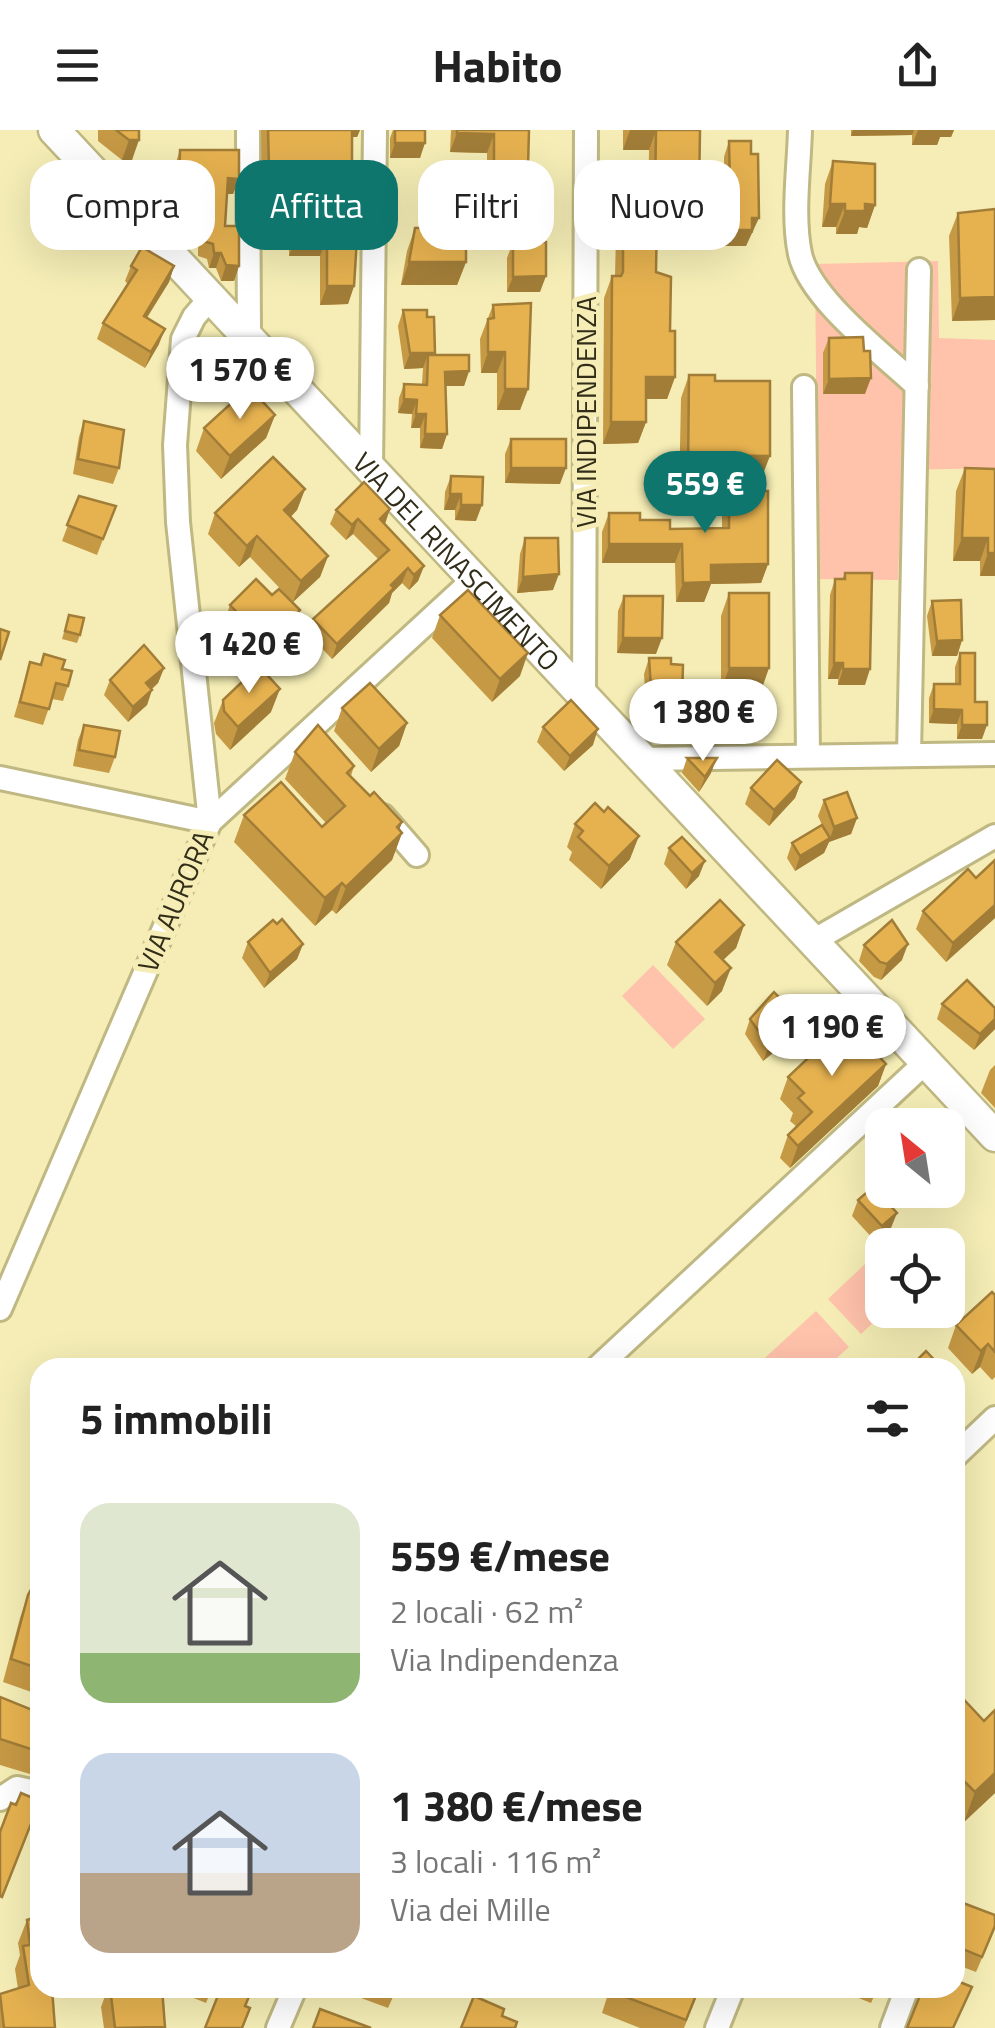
<!DOCTYPE html>
<html lang="it">
<head>
<meta charset="utf-8">
<style>
  :root { --surface:#fff; --page:#f2f2f2; --text:#222; --muted:#767676; --accent:#0f766e }
  body { margin:0; font-family:"Titillium Web",sans-serif; background:var(--page); color:var(--text); height:100vh; display:flex; flex-direction:column; font-size:38px; white-space:nowrap }
  * { box-sizing:border-box; margin:0 }
  p { font-size:32px; color:var(--muted) }
  .icon { flex:none; width:55px; height:55px; fill:none; stroke:currentColor; stroke-width:2; stroke-linecap:round; stroke-linejoin:round }
  .map { position:relative; flex:1; overflow:hidden }
  .sheet { position:absolute; left:30px; top:1228px; width:935px; height:640px; display:flex; flex-direction:column; background:var(--surface); border-radius:30px; box-shadow:0 10px 40px #0002 }
  .sheet>* { flex:none }
  .top-card { position:absolute; left:30px; top:30px; width:935px; height:90px; display:flex; gap:20px }
  .needle { width:65px; rotate:330deg }
  .fabs { position:absolute; left:865px; top:978px; display:grid; gap:20px }
  .fabs a { display:grid; place-items:center; width:100px; height:100px; border-radius:20px; background:var(--surface); box-shadow:0 10px 40px #0002; font-size:50px }
  .price { position:absolute; translate:-50% -85px; padding:0 22px; border-radius:35px; background:#fff; color:#222; font-size:32px; line-height:65px; filter:drop-shadow(0 2px 5px #0008) }
  .price::after { content:''; position:absolute; left:50%; top:60px; width:30px; height:22px; margin-left:-15px; background:inherit; clip-path:polygon(0 0,100% 0,50% 100%) }
  .price.current { background:var(--accent); color:#fff }
  ul { padding:0; list-style:none }
  li { display:flex; align-items:center; gap:30px; height:250px; padding:0 50px }
  li span { display:grid; place-items:center; flex:none; width:280px; height:200px; border-radius:30px; color:#555 }
  li>.icon { margin-inline-start:auto }
  span .icon { width:120px; height:120px; fill:#fffc; stroke-width:1 }
  li b { font-size:42px }
  h2 { display:flex; justify-content:space-between; align-items:center; height:120px; padding:0 50px; font-size:42px }
  .tag { padding:0 35px; border-radius:30px; background:var(--surface); box-shadow:0 10px 40px #0002; font-size:35px; line-height:90px }
  .tag.current { background:var(--accent); color:#fff }
  header { display:flex; justify-content:space-between; align-items:center; height:130px; padding:0 50px; background:var(--surface); font-size:45px; font-weight:700 }
  .map>svg:first-child { display:block }
  .green { fill:#ffc2ab }
  .lines { fill:none; stroke-linecap:round; stroke-linejoin:round }
  .street-casing { stroke:#bfb882; stroke-width:28 }
  .secondary-casing { stroke:#bfb882; stroke-width:35 }
  .street { stroke:#fff; stroke-width:22 }
  .secondary { stroke:#fff; stroke-width:30 }
  .wall { fill:#c69945 }
  .shaded-wall { fill:#a17d38 }
  .building { fill:#e6b250; stroke:#a17d38; stroke-width:2.5 }
  .labels { text-anchor:middle; dominant-baseline:central; stroke-width:10; stroke-linejoin:round; paint-order:stroke }
  .street-label { font-size:28px; fill:#312d18; stroke:#f5edb5 }
</style>
</head>
<body>
<header><svg class="icon" aria-label="menu" viewBox="0 0 24 24"><path d="M4 6h16M4 12h16M4 18h16"/></svg>Habito<svg class="icon" aria-label="share" viewBox="0 0 24 24"><path d="M12 15V3M7 8l5-5 5 5M5 13v7h14v-7"/></svg></header>
<div class="map">
<svg width="995" height="1898" viewBox="0 0 995 1898">
  <rect width="100%" height="100%" fill="#f5edb5"/>
  <g class="green">
    <polygon points="938,131 939,208 995,210 995,338 902,340 898,450 818,449 815,134"/>
    <polygon points="653,835 705,889 673,919 622,866"/>
    <polygon points="882,1118 882,1180 887,1180 861,1204 828,1169"/>
    <polygon points="816,1181 849,1217 827,1237 755,1237"/>
  </g>
  <g class="lines">
    <defs>
      <g id="street">
        <polyline points="248,0 249,205"/>
        <path d="M800 0C799 39 792 86 800 124 810 169 883 224 917 256"/>
        <polyline points="804,257 808,626"/>
        <polyline points="371,338 375,0"/>
        <polyline points="584,565 586,0"/>
        <polyline points="909,625 919,140"/>
        <polyline points="644,629 995,624"/>
        <polyline points="0,648 210,692"/>
        <polyline points="383,686 417,725"/>
        <polyline points="210,692 474,449"/>
        <polyline points="813,811 995,706"/>
        <polyline points="0,1179 210,692 178,392 175,315 183,209 194,187 212,166"/>
        <polyline points="597,1238 926,932"/>
        <polyline points="955,1326 995,1288"/>
        <polyline points="0,1669 17,1658 40,1663"/>
        <polyline points="278,1898 295,1858"/>
        <polyline points="717,1898 733,1858"/>
        <polyline points="892,1898 907,1858"/>
      </g>
      <g id="secondary">
        <path id="s1" d="M54 0 995 1006"/>
      </g>
    </defs>
    <use href="#street" class="street-casing"/>
    <use href="#secondary" class="secondary-casing"/>
    <use href="#street" class="street"/>
    <use href="#secondary" class="secondary"/>
  </g>
  <g class="wall">
    <polygon points="98,0 139,0 132,30 122,30 98,11"/>
    <polygon points="261,0 360,0 357,7 352,7 354,156 348,174 320,175 320,126 289,126 289,118 279,118 279,93 263,93"/>
    <polygon points="393,0 425,0 420,28 390,28 390,8"/>
    <polygon points="451,0 529,0 528,93 491,92 491,83 470,83 471,54 478,34 487,35 487,23 450,22"/>
    <polygon points="623,0 700,0 699,65 692,85 657,85 656,142 670,201 675,247 667,269 646,269 646,292 638,313 603,314 604,168 612,146 615,146 616,105 623,84 648,84 649,20 623,20"/>
    <polygon points="851,0 954,0 951,7 940,7 937,15 912,15 912,5 851,6"/>
    <polygon points="729,11 751,24 753,103 751,103 746,116 725,116 724,27"/>
    <polygon points="180,20 239,49 233,64 227,64 225,96 239,136 234,151 221,151 216,138 209,138 207,129 198,126 198,97 170,96 142,67 147,51 174,52 175,35"/>
    <polygon points="833,31 875,75 867,98 859,97 857,104 836,104 836,97 822,97 825,54"/>
    <polygon points="995,79 995,190 952,191 949,106 958,83"/>
    <polygon points="415,98 466,132 457,155 401,155 407,121"/>
    <polygon points="513,112 540,162 507,162 507,128"/>
    <polygon points="131,136 174,136 169,152 147,188 159,214 145,238 97,209 103,193 128,154 125,151"/>
    <polygon points="493,175 528,259 520,280 497,280 497,243 481,243 480,209"/>
    <polygon points="403,180 427,187 435,223 434,225 469,241 464,256 445,256 447,304 442,319 420,318 420,298 411,298 412,284 398,283 399,268 404,254 422,254 423,238 404,239 398,196"/>
    <polygon points="829,208 865,264 823,264 823,223"/>
    <polygon points="207,209 228,251 215,264 195,245"/>
    <polygon points="689,245 715,251 761,349 712,348 705,366 679,366 681,268"/>
    <polygon points="275,285 266,308 221,349 196,321 204,298"/>
    <polygon points="84,291 119,338 113,354 73,344 79,307"/>
    <polygon points="511,309 560,354 505,353 505,324"/>
    <polygon points="965,338 995,339 995,446 980,446 980,431 953,431 956,361"/>
    <polygon points="451,346 476,391 455,390 455,380 444,380 445,362"/>
    <polygon points="305,359 297,380 291,387 328,426 320,447 293,472 250,427 239,437 208,404 215,383"/>
    <polygon points="729,361 768,434 761,453 711,454 704,472 676,472 675,433 602,433 602,402 609,383 670,399 722,398 722,381"/>
    <polygon points="79,366 116,376 97,425 62,411"/>
    <polygon points="336,380 385,394 424,436 418,451 409,460 402,453 392,463 389,473 332,529 308,504 313,489 379,430 353,404 346,410 330,394"/>
    <polygon points="525,408 553,460 517,463 520,424"/>
    <polygon points="845,443 865,555 838,555 838,549 828,549 830,465 835,449 842,449"/>
    <polygon points="729,463 761,561 721,561 721,486"/>
    <polygon points="272,465 300,480 291,503 272,522 268,518 254,531 222,498 230,475"/>
    <polygon points="624,466 656,524 617,523 618,481"/>
    <polygon points="932,471 962,510 957,526 932,526 927,486"/>
    <polygon points="69,485 80,505 77,513 62,509"/>
    <polygon points="440,485 520,546 492,572 432,508"/>
    <polygon points="960,523 975,572 982,609 957,609 957,594 929,593 929,568 934,554 955,554 955,537"/>
    <polygon points="44,524 62,539 68,556 63,571 52,569 43,595 14,587 30,532 40,534"/>
    <polygon points="649,528 682,572 676,587 647,587 644,544"/>
    <polygon points="164,538 158,553 152,559 147,575 128,592 104,565 110,550"/>
    <polygon points="223,570 271,582 230,620 216,604 214,593"/>
    <polygon points="342,578 407,593 399,616 371,642 334,601"/>
    <polygon points="84,595 115,627 109,643 73,636 78,610"/>
    <polygon points="543,597 593,615 564,641 537,612"/>
    <polygon points="295,622 354,636 351,646 370,666 402,692 399,700 402,703 392,730 336,784 332,780 315,796 234,712 244,685 322,697 326,693 285,649"/>
    <polygon points="687,628 711,643 699,662 682,643"/>
    <polygon points="801,652 795,668 769,696 745,674 751,658"/>
    <polygon points="824,670 857,688 851,704 829,712 824,723 795,741 787,728 792,713 822,695 818,686"/>
    <polygon points="575,694 630,729 601,759 569,730 572,722 567,717"/>
    <polygon points="669,718 699,746 686,759 664,734"/>
    <polygon points="995,730 995,788 946,832 916,799 923,781 976,748"/>
    <polygon points="277,794 303,814 297,829 264,858 242,828 248,812"/>
    <polygon points="744,795 736,818 723,830 722,861 707,876 667,835 676,812"/>
    <polygon points="864,815 902,830 881,850 874,847 859,831"/>
    <polygon points="942,874 995,899 974,920 937,889"/>
    <polygon points="750,889 801,890 795,905 763,931 745,904"/>
    <polygon points="860,915 886,934 878,956 790,1038 780,1028 788,1005 797,997 790,991 793,983 780,969 788,947"/>
    <polygon points="995,935 995,978 981,963 990,940"/>
    <polygon points="882,1000 882,1039 874,1030 877,1020 875,1017"/>
    <polygon points="858,1070 891,1098 876,1112 852,1086"/>
    <polygon points="995,1165 995,1247 992,1250 980,1237 972,1244 948,1218 956,1195"/>
    <polygon points="40,1443 40,1565 3,1552 20,1488 28,1465"/>
    <polygon points="955,1560 984,1591 995,1580 995,1663 964,1692 955,1683"/>
    <polygon points="0,1567 40,1583 40,1647 0,1635"/>
    <polygon points="27,1790 52,1862 55,1898 0,1898 0,1864 18,1859 15,1839 20,1825 18,1813"/>
    <polygon points="955,1792 995,1798 976,1842 955,1834"/>
    <polygon points="108,1858 162,1858 165,1898 104,1898 101,1877"/>
    <polygon points="169,1858 212,1858 206,1873"/>
    <polygon points="334,1858 397,1858 388,1878"/>
    <polygon points="610,1858 700,1858 684,1898 640,1898 602,1883"/>
    <polygon points="846,1858 886,1858 883,1865 876,1862 871,1873 851,1865 853,1860"/>
  </g>
  <g class="shaded-wall">
    <polygon points="348,0 360,0 357,7 346,7"/>
    <polygon points="630,0 656,0 649,20 623,20"/>
    <polygon points="853,0 914,0 912,5 851,6"/>
    <polygon points="918,0 954,0 951,7 940,7 937,15 912,15"/>
    <polygon points="457,3 494,4 487,23 450,22"/>
    <polygon points="129,10 139,10 132,30 122,30"/>
    <polygon points="395,13 425,13 420,28 390,28"/>
    <polygon points="228,48 239,49 233,64 222,64"/>
    <polygon points="477,63 498,64 491,83 470,83"/>
    <polygon points="655,64 699,65 692,85 648,85"/>
    <polygon points="498,72 535,73 528,93 491,92"/>
    <polygon points="270,74 286,75 279,93 263,93"/>
    <polygon points="830,74 845,74 836,97 822,97"/>
    <polygon points="865,74 875,75 867,98 859,97 857,104 836,104 845,81"/>
    <polygon points="175,81 204,82 198,97 170,96"/>
    <polygon points="752,88 759,88 746,116 725,116 731,100"/>
    <polygon points="286,100 295,100 289,118 279,118"/>
    <polygon points="296,108 327,108 320,126 289,126"/>
    <polygon points="214,123 221,123 216,138 209,138"/>
    <polygon points="409,132 466,132 457,155 401,155"/>
    <polygon points="226,135 239,136 234,151 221,151"/>
    <polygon points="174,136 169,152 138,201 144,186"/>
    <polygon points="546,146 540,162 507,162 513,147"/>
    <polygon points="327,156 354,156 348,174 320,175"/>
    <polygon points="995,167 995,190 952,191 960,168"/>
    <polygon points="165,199 159,214 145,238 151,222"/>
    <polygon points="488,222 505,222 497,243 481,243"/>
    <polygon points="410,223 435,223 429,238 428,225 423,238 404,239"/>
    <polygon points="234,235 228,251 215,264 220,249"/>
    <polygon points="469,241 464,256 440,256 445,242"/>
    <polygon points="646,247 675,247 667,269 638,269"/>
    <polygon points="871,248 865,264 823,264 829,249"/>
    <polygon points="505,259 528,259 520,280 497,280"/>
    <polygon points="404,269 417,270 412,284 398,283"/>
    <polygon points="416,284 426,284 420,298 411,298"/>
    <polygon points="275,285 266,308 221,349 230,326"/>
    <polygon points="611,292 646,292 638,313 603,314"/>
    <polygon points="425,304 447,304 442,319 420,318"/>
    <polygon points="714,325 770,326 761,349 712,348 705,366 679,366 688,343"/>
    <polygon points="511,338 566,338 560,354 505,353"/>
    <polygon points="305,359 297,380 276,401 284,380"/>
    <polygon points="450,364 461,364 455,380 444,380"/>
    <polygon points="461,375 482,375 476,391 455,390"/>
    <polygon points="390,379 385,394 380,389"/>
    <polygon points="358,389 353,404 346,410 352,395"/>
    <polygon points="257,406 250,427 239,437 247,416"/>
    <polygon points="962,408 988,408 980,431 953,431"/>
    <polygon points="609,414 682,414 675,433 602,433"/>
    <polygon points="988,423 995,423 995,446 980,446"/>
    <polygon points="328,426 320,447 293,472 301,451"/>
    <polygon points="768,434 761,453 711,454 704,472 676,472 683,453 711,435"/>
    <polygon points="424,436 418,451 409,460 414,445"/>
    <polygon points="408,438 402,453 392,463 389,473 332,529 337,514"/>
    <polygon points="559,444 553,460 517,463 523,447"/>
    <polygon points="300,480 291,503 272,522 280,499"/>
    <polygon points="276,495 268,518 254,531 262,508"/>
    <polygon points="623,508 662,508 656,524 617,523"/>
    <polygon points="962,510 957,526 932,526 937,511"/>
    <polygon points="528,523 520,546 492,572 500,549"/>
    <polygon points="834,533 843,533 838,549 828,549"/>
    <polygon points="164,538 158,553 141,568 146,553"/>
    <polygon points="729,538 769,538 761,561 721,561"/>
    <polygon points="843,539 870,539 865,555 838,555"/>
    <polygon points="280,559 271,582 230,620 238,597"/>
    <polygon points="152,560 147,575 128,592 133,577"/>
    <polygon points="652,572 682,572 676,587 647,587"/>
    <polygon points="934,579 962,580 957,594 929,593"/>
    <polygon points="407,593 399,616 371,642 379,619"/>
    <polygon points="962,595 987,595 982,609 957,609"/>
    <polygon points="598,599 593,615 564,641 570,626"/>
    <polygon points="717,628 711,643 699,662 705,647"/>
    <polygon points="801,652 795,668 769,696 774,680"/>
    <polygon points="857,688 851,704 829,712 824,723 795,741 800,726 830,708 834,697"/>
    <polygon points="402,692 396,709 402,703 392,730 336,784 346,757"/>
    <polygon points="639,706 630,729 601,759 609,736"/>
    <polygon points="705,731 699,746 686,759 692,743"/>
    <polygon points="342,753 332,780 315,796 325,768"/>
    <polygon points="995,775 995,788 946,832 953,813"/>
    <polygon points="744,795 736,818 707,845 715,822"/>
    <polygon points="303,814 297,829 264,858 270,843"/>
    <polygon points="908,814 902,830 881,850 887,834"/>
    <polygon points="731,838 722,861 707,876 715,853"/>
    <polygon points="995,889 995,899 974,920 980,904"/>
    <polygon points="801,890 795,905 763,931 769,916"/>
    <polygon points="886,934 878,956 790,1038 798,1016"/>
    <polygon points="897,1083 891,1098 876,1112 882,1096"/>
    <polygon points="988,1214 980,1237 972,1244 981,1221"/>
    <polygon points="995,1643 995,1663 964,1692 975,1662"/>
    <polygon points="963,1650 955,1671 955,1657"/>
    <polygon points="44,1858 70,1858 42,1864"/>
  </g>
  <g class="building">
    <polygon points="116,0 139,0 139,10 129,10"/>
    <polygon points="268,0 352,0 352,39 355,76 359,76 354,156 327,156 327,108 296,108 295,100 286,100 286,75 270,74"/>
    <rect x="395" y="0" width="30" height="13"/>
    <polygon points="457,0 529,0 528,38 535,38 535,73 498,72 498,64 477,63 478,34 494,35 494,4 457,3"/>
    <polygon points="651,0 700,0 699,65 655,64 656,0"/>
    <polygon points="729,11 751,11 751,24 758,24 759,88 752,88 752,100 731,100"/>
    <polygon points="180,20 239,20 239,49 228,48 225,96 239,96 239,136 226,135 221,123 214,123 213,114 203,111 204,82 175,81 147,51 179,53"/>
    <polygon points="833,31 875,34 875,75 865,74 865,81 845,81 845,74 830,74"/>
    <polygon points="995,79 995,167 960,168 958,83"/>
    <polygon points="623,84 657,84 656,142 671,147 670,201 675,201 675,247 646,247 646,292 611,292 612,146 621,146 623,142"/>
    <polygon points="466,97 466,132 409,132 415,98"/>
    <polygon points="513,112 546,112 546,146 513,147"/>
    <polygon points="142,117 174,136 144,186 165,199 151,222 103,193 137,140 131,136"/>
    <polygon points="531,173 528,259 505,259 505,222 488,222 488,189 494,188 493,175"/>
    <polygon points="403,180 427,180 427,187 434,187 435,223 410,223"/>
    <polygon points="863,207 864,221 870,221 871,248 829,249 829,208"/>
    <polygon points="207,209 234,235 220,249 201,229"/>
    <polygon points="428,225 469,225 469,241 445,242 447,304 425,304 426,284 416,284 417,270 404,269 404,254 427,255"/>
    <polygon points="689,245 715,245 715,251 770,251 770,326 714,325 714,343 688,343"/>
    <polygon points="249,257 275,285 230,326 204,298"/>
    <polygon points="84,291 124,300 119,338 78,329"/>
    <rect x="511" y="309" width="55" height="29"/>
    <polygon points="273,327 305,359 284,380 328,426 301,451 257,406 247,416 215,383"/>
    <polygon points="965,338 995,339 995,423 988,423 988,408 962,408"/>
    <polygon points="451,346 483,347 482,375 461,375 461,364 450,364"/>
    <polygon points="364,352 390,379 380,389 424,436 414,445 408,438 391,455 394,458 337,514 313,489 389,420 358,389 352,395 336,380"/>
    <polygon points="729,361 768,361 768,434 711,435 711,452 683,453 682,414 609,414 609,383 640,383 640,390 670,390 670,399 729,398"/>
    <polygon points="79,366 116,376 103,409 67,395"/>
    <polygon points="525,408 558,408 559,444 523,447"/>
    <polygon points="845,443 872,443 870,539 843,539 843,533 834,533 835,449 845,449"/>
    <polygon points="256,449 272,465 279,459 300,480 280,499 276,495 262,508 230,475"/>
    <polygon points="468,460 528,523 500,549 440,485"/>
    <rect x="729" y="463" width="40" height="75"/>
    <polygon points="624,466 663,466 662,508 623,508"/>
    <polygon points="961,470 962,510 937,511 932,471"/>
    <polygon points="69,485 84,488 80,505 65,501"/>
    <polygon points="0,499 9,502 0,530"/>
    <polygon points="144,515 164,538 146,553 152,560 133,577 110,550"/>
    <polygon points="960,523 975,523 975,572 987,572 987,595 962,595 962,580 934,579 934,554 960,554"/>
    <polygon points="44,524 65,530 62,539 72,541 68,556 56,553 49,579 20,572 30,532 41,535"/>
    <polygon points="649,528 671,528 671,534 683,535 682,572 652,572"/>
    <polygon points="259,536 280,559 238,597 224,581 223,570"/>
    <polygon points="370,553 407,593 379,619 342,578"/>
    <polygon points="571,570 598,599 570,626 543,597"/>
    <polygon points="84,595 120,601 115,627 79,620"/>
    <polygon points="318,595 354,636 347,643 370,666 374,662 402,692 397,697 402,703 346,757 342,753 325,768 244,685 281,652 322,697 345,676 295,622"/>
    <polygon points="687,628 717,628 705,647"/>
    <polygon points="777,630 801,652 774,680 751,658"/>
    <polygon points="847,662 857,688 834,697 824,670"/>
    <polygon points="595,673 604,682 608,677 639,706 609,736 578,707 583,701 575,694"/>
    <polygon points="822,695 830,708 800,726 792,713"/>
    <polygon points="682,707 705,731 692,743 669,718"/>
    <polygon points="995,730 995,775 953,813 923,781 968,739 976,748"/>
    <polygon points="720,770 744,795 715,822 731,838 715,853 676,812"/>
    <polygon points="282,789 303,814 270,843 248,812 273,790 277,794"/>
    <polygon points="892,790 908,814 887,834 880,832 864,815"/>
    <polygon points="967,850 995,878 995,889 980,904 942,874"/>
    <polygon points="774,862 801,890 769,916 750,889"/>
    <polygon points="842,896 860,915 864,911 886,934 798,1016 788,1005 812,982 798,968 804,963 788,947"/>
    <polygon points="896,987 904,995 887,995"/>
    <polygon points="873,1057 897,1083 882,1096 858,1070"/>
    <polygon points="992,1162 995,1165 995,1222 988,1214 981,1221 956,1195"/>
    <polygon points="926,1221 942,1238 909,1238"/>
    <polygon points="40,1443 40,1539 11,1529 28,1465"/>
    <polygon points="955,1560 984,1591 995,1580 995,1643 975,1662 963,1650 955,1657"/>
    <polygon points="0,1567 40,1583 40,1622 0,1609"/>
    <polygon points="21,1663 40,1671 2,1767 0,1766 0,1702 11,1673 16,1675"/>
    <polygon points="963,1773 995,1785 995,1796 982,1827 955,1816 955,1792"/>
    <polygon points="40,1786 40,1858 52,1858 55,1898 4,1898 0,1864 29,1855 23,1816 30,1815 27,1790"/>
    <polygon points="955,1850 972,1857 953,1898 907,1898 923,1858 955,1858"/>
    <polygon points="110,1858 162,1858 165,1897 115,1898"/>
    <polygon points="221,1858 232,1858 250,1864 245,1876 250,1878 242,1898 205,1898"/>
    <polygon points="611,1858 699,1858 686,1890 610,1861"/>
    <polygon points="474,1866 504,1879 502,1886 517,1892 515,1898 461,1898"/>
    <polygon points="320,1879 371,1898 313,1898"/>
  </g>
  <g class="labels">
    <g class="street-label">
      <text transform="translate(585 282) rotate(-90)">VIA INDIPENDENZA</text>
      <text stroke="none"><textPath href="#s1" startOffset="590">VIA DEL RINASCIMENTO</textPath></text>
      <text transform="translate(175 771) rotate(-67)">VIA AURORA</text>
    </g>
  </g>
</svg>
<div class="fabs">
<a><svg class="needle" viewBox="-14 -14 28 28"><path d="M0-13l5 13h-10z" fill="#e53935"/><path d="M0 13l5-13h-10z" fill="#767676"/></svg></a>
<a><svg class="icon" aria-label="locate" viewBox="0 0 24 24"><circle cx="12" cy="12" r="6"/><path d="M12 2v4M12 18v4M2 12h4M18 12h4"/></svg></a>
</div>
<b class="price" style="left:240px;top:292px">1 570 €</b>
<b class="price current" style="left:705px;top:406px">559 €</b>
<b class="price" style="left:249px;top:566px">1 420 €</b>
<b class="price" style="left:703px;top:634px">1 380 €</b>
<b class="price" style="left:832px;top:949px">1 190 €</b>
<div class="top-card">
<a class="tag">Compra</a>
<a class="tag current">Affitta</a>
<a class="tag">Filtri</a>
<a class="tag">Nuovo</a>
</div>
<section class="sheet">
<h2>5 immobili<svg class="icon" aria-label="filters" viewBox="0 0 24 24"><path d="M4 7h16M4 17h16"/><circle cx="9" cy="7" r="2"/><circle cx="15" cy="17" r="2"/></svg></h2>
<ul>
<li><span style="background:linear-gradient(#dfe7d0 75%,#8fb573 0)"><svg class="icon" aria-label="home" viewBox="0 0 24 24"><path d="M3 11l9-7 9 7M6 9v11h12V9"/></svg></span><div><b>559 €/mese</b><p>2 locali · 62 m²</p><p>Via Indipendenza</p></div></li>
<li><span style="background:linear-gradient(#c9d6e8 60%,#b9a48a 0)"><svg class="icon" aria-label="home" viewBox="0 0 24 24"><path d="M3 11l9-7 9 7M6 9v11h12V9"/></svg></span><div><b>1 380 €/mese</b><p>3 locali · 116 m²</p><p>Via dei Mille</p></div></li>
</ul>
</section>
</div>
</body>
</html>
